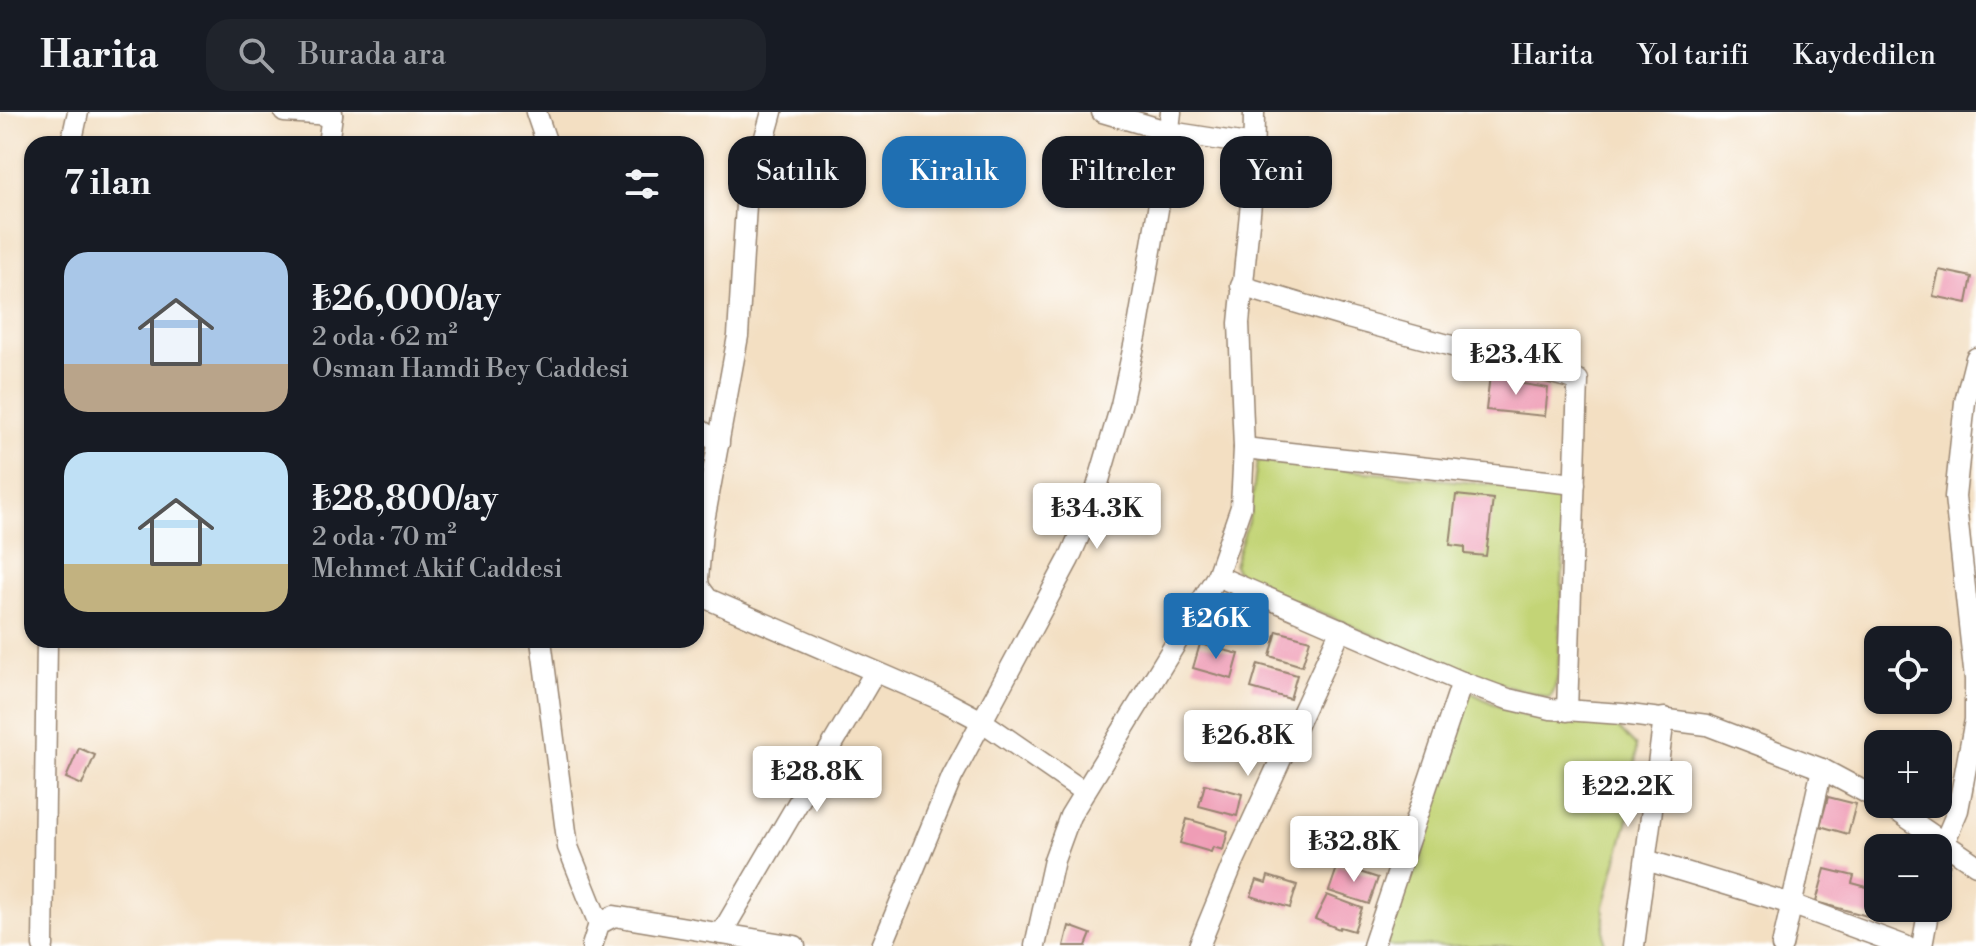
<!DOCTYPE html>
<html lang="tr">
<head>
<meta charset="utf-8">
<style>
  :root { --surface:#171b24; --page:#20242c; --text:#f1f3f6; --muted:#9ea1a6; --line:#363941; --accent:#1f6fb2 }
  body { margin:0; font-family:"Libre Bodoni",serif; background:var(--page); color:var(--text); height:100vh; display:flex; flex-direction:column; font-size:30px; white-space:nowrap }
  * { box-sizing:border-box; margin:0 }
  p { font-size:26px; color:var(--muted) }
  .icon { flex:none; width:44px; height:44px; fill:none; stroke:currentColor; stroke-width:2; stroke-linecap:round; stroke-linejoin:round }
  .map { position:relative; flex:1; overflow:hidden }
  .sheet { position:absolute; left:24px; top:24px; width:680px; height:512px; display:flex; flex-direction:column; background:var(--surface); border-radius:24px; box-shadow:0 2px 6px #0004 }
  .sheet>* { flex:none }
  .hud { position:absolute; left:728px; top:24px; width:760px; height:72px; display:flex; gap:16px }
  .fabs { position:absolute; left:1864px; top:514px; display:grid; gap:16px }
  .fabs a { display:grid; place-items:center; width:88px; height:88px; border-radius:16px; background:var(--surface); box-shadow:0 2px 6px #0004; font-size:40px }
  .price { position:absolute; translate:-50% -68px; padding:0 18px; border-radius:8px; background:#fff; color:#222; font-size:26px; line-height:52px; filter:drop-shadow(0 2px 4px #0008) }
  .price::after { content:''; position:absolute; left:50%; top:48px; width:24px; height:18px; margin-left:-12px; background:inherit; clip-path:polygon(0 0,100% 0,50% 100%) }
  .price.active { background:var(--accent); color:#fff }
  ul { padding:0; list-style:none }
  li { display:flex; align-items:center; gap:24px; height:200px; padding:0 40px }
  li span { display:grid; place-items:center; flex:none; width:224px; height:160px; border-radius:24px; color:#555 }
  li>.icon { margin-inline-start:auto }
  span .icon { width:96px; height:96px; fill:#fffc; stroke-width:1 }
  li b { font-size:34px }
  h2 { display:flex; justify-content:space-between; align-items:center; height:96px; padding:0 40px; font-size:34px }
  .chip { padding:0 28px; border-radius:24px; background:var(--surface); box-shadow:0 2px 6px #0004; font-size:28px; line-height:72px }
  .chip.active { background:var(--accent); color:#fff }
  header { display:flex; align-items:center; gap:48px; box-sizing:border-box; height:112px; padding:0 40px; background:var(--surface); border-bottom:2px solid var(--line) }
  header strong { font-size:38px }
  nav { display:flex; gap:44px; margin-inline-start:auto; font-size:28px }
  .search { width:560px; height:72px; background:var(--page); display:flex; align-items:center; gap:20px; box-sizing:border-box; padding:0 28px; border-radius:24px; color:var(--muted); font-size:30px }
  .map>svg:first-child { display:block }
  .green { fill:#c3d476; stroke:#7f7f4a; stroke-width:2 }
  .building { fill:#ef9db6 }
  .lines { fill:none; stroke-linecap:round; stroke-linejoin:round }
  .minor-casing { stroke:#978470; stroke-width:23 }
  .minor { stroke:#fff; stroke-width:20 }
</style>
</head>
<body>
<header>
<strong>Harita</strong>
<div class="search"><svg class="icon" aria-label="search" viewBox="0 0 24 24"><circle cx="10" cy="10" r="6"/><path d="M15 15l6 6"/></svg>Burada ara</div>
<nav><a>Harita</a><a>Yol tarifi</a><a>Kaydedilen</a></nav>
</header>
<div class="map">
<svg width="1976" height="834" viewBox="0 0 1976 834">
  <rect width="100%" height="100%" fill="#fff"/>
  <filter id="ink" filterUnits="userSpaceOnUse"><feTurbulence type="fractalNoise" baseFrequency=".0125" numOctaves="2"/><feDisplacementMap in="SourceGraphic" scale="16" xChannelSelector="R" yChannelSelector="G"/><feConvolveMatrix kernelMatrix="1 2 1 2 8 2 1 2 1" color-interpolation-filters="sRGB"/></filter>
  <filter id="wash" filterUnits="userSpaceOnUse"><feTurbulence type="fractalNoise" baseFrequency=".006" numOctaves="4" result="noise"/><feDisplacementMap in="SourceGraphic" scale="32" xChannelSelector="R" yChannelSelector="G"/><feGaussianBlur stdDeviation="1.8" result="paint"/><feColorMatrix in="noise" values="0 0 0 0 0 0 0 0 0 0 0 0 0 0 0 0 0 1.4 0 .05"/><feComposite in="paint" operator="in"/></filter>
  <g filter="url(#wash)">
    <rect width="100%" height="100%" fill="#f3dfc2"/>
    <g class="green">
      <polygon points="1257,349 1566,380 1558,564 1553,581 1549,586 1449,556 1239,465 1234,453 1251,399"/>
      <polygon points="1470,580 1506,598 1525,604 1617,615 1636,634 1635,682 1604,794 1604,834 1385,834 1464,591"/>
    </g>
    <g id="blocks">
      <g class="building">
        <polygon points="1939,158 1972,165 1967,191 1933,184"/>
        <polygon points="1490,263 1517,265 1517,271 1548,276 1545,304 1486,298"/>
        <polygon points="1456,383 1493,387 1486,444 1465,442 1465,435 1450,433"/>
        <polygon points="1277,519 1310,528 1302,554 1270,544"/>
        <polygon points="1200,532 1239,542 1232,567 1193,556"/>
        <polygon points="1258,552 1297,563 1290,587 1251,576"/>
        <polygon points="79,636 95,643 82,673 66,666"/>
        <polygon points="1205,672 1242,682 1237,704 1199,694"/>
        <polygon points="1828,685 1856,692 1848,722 1820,714"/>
        <polygon points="1187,707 1228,719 1223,738 1213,735 1211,740 1180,731"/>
        <polygon points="1338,753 1378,766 1369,792 1329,779"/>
        <polygon points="1825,757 1854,764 1852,771 1878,778 1871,805 1816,790"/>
        <polygon points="1268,764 1297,773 1290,796 1251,784 1257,768 1266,771"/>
        <polygon points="1327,783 1362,796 1354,819 1340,815 1339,817 1315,807"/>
        <polygon points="1069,814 1091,822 1086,834 1064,834"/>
      </g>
    </g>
  </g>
  <g filter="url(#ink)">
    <use href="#blocks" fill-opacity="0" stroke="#978470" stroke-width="2"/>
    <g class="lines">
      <defs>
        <g id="minor">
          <polyline points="284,0 332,3 332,0"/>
          <polyline points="536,0 547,32"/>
          <polyline points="772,0 746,93 738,224 702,420 698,467 699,475 708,487 946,590 980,608 1083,679"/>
          <polyline points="1102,0 1170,20 1254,33"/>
          <polyline points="71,32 78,0"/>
          <polyline points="328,32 332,3"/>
          <polyline points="1241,174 1348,206 1578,268 1567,599"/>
          <polyline points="696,315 719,331"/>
          <polyline points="1244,336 1575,372"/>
          <polyline points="1217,464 1462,570 1508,587 1551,597 1622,602 1707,613 1822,657 1878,687"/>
          <polyline points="541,528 568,735 599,812"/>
          <polyline points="1887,692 1976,753"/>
          <polyline points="1646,748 1791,792 1905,834"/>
          <polyline points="1938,756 1944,731 1958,698 1975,608 1975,567 1955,385 1965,290 1976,246"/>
          <polyline points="721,822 875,560"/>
          <polyline points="43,834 47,528"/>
          <polyline points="592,834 599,812 614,804 795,834"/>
          <polyline points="882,834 952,665 1069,447 1090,399 1121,293 1137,220 1162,74 1171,0"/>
          <polyline points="1035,834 1054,748 1070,704 1217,464 1241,395 1244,336 1239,211 1253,71 1254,0"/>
          <polyline points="1199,834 1233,751 1341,517"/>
          <polyline points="1373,834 1462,570"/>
          <polyline points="1634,834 1664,606"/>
          <polyline points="1782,834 1822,657"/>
          <polyline points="1922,834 1929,796"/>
        </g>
      </defs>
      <use href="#minor" class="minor-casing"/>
      <use href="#minor" class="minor"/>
    </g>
  </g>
</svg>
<div class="fabs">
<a><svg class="icon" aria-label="locate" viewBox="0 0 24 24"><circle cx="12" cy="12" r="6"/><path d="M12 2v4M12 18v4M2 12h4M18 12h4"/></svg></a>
<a>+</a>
<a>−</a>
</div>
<b class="price" style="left:1516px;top:285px">₺23.4K</b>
<b class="price" style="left:1097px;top:439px">₺34.3K</b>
<b class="price active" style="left:1216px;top:549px">₺26K</b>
<b class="price" style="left:1248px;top:666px">₺26.8K</b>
<b class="price" style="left:817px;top:702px">₺28.8K</b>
<b class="price" style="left:1628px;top:717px">₺22.2K</b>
<b class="price" style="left:1354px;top:772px">₺32.8K</b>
<div class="hud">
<a class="chip">Satılık</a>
<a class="chip active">Kiralık</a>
<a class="chip">Filtreler</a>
<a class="chip">Yeni</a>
</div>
<section class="sheet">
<h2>7 ilan<svg class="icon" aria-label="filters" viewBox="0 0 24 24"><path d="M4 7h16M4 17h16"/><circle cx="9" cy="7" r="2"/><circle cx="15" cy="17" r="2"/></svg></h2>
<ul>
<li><span style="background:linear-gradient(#a9c7e8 70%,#b9a48a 0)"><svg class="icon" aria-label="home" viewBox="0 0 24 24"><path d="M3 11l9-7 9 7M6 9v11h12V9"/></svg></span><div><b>₺26,000/ay</b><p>2 oda · 62 m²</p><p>Osman Hamdi Bey Caddesi</p></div></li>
<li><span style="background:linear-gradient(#bfe0f5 70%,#c2b280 0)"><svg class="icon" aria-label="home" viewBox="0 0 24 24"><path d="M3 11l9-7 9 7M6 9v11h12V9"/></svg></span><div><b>₺28,800/ay</b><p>2 oda · 70 m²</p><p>Mehmet Akif Caddesi</p></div></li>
</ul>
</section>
</div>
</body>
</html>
